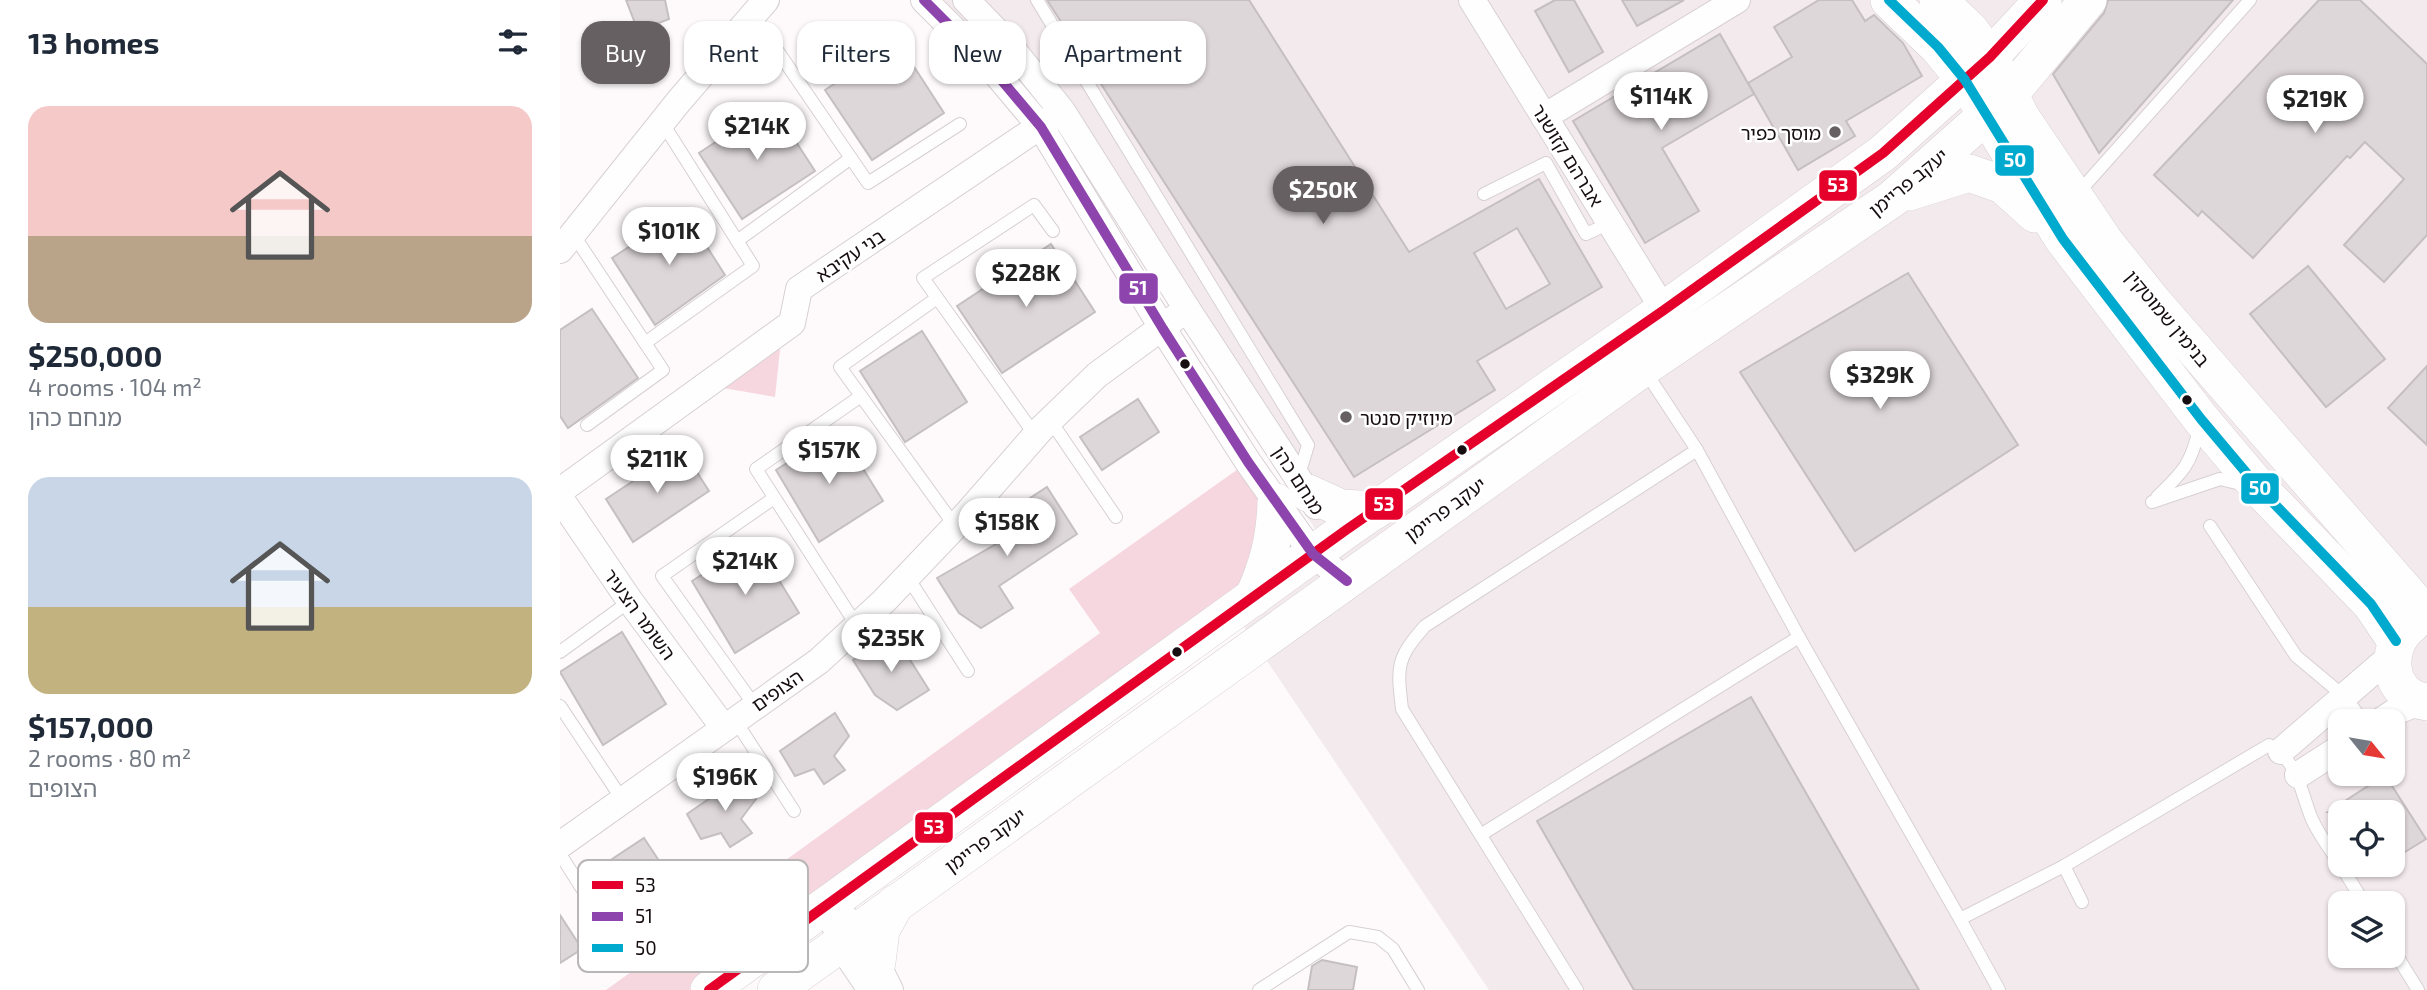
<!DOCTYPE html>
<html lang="en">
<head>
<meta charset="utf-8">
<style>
  :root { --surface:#fff; --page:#f6f6f7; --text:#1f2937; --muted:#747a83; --accent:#676063 }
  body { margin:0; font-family:"Exo 2","Noto Sans Hebrew",sans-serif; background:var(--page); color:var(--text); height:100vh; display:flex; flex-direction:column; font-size:26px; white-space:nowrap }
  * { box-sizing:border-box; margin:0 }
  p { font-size:23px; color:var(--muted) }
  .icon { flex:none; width:38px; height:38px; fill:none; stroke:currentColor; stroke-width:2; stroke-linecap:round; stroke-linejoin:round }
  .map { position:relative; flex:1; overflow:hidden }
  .sheet { display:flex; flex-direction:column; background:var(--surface); width:560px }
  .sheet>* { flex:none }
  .banner { position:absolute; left:21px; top:21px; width:665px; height:63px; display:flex; gap:14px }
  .needle { width:46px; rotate:120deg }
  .controls { position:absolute; left:1768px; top:709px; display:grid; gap:14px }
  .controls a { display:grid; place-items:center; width:77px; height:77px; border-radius:14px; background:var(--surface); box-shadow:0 2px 5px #0004; font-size:35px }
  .price { position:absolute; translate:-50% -60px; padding:0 16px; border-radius:24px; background:#fff; color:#222; font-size:23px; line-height:46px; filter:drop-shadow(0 2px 4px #0008) }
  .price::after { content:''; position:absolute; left:50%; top:42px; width:21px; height:16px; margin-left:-10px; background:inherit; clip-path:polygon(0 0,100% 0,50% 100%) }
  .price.on { background:var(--accent); color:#fff }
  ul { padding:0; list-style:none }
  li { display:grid; align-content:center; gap:14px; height:371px; padding:0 28px }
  li span { display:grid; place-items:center; height:217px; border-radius:21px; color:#555 }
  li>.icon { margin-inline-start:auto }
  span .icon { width:126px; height:126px; fill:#fffc; stroke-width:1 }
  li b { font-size:30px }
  h2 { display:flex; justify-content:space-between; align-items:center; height:84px; padding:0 28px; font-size:30px }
  .chip { padding:0 24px; border-radius:21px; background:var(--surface); box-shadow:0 2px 5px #0004; font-size:24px; line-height:63px }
  .chip.on { background:var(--accent); color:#fff }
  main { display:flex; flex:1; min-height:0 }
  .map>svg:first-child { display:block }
  .built { fill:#f3eaed; fill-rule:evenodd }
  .green { fill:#f6d7e0 }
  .building { fill:#ded7d9; stroke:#c5bfc1; stroke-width:2; fill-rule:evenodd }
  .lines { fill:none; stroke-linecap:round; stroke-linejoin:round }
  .lane-casing { stroke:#d7d0d3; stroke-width:14 }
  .street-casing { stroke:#d7d0d3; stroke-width:28 }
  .secondary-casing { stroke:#d7d0d3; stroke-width:38 }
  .lane { stroke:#fffeff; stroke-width:12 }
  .street { stroke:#fffeff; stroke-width:26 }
  .secondary { stroke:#fffeff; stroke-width:37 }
  .bus-1-casing { stroke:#fff; stroke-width:16 }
  .bus-2-casing { stroke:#fff; stroke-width:16 }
  .bus-3-casing { stroke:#fff; stroke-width:16 }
  .bus-1 { stroke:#e4002b; stroke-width:10 }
  .bus-2 { stroke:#8e44ad; stroke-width:10 }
  .bus-3 { stroke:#00a9ce; stroke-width:10 }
  .poi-dot { fill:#676063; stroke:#fff; stroke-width:2.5 }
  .bus-dot { fill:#160d10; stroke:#fff; stroke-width:2.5 }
  .labels { text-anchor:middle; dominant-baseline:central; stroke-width:5; stroke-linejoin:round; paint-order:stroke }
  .poi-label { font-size:19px; fill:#160d10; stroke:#fff; text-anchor:end }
  .street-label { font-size:19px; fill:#160d10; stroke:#fff }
  .key { fill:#fff; stroke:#b9b6b7; stroke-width:2 }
  .key-label { font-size:19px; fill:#160d10 }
  .line-badge { stroke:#fff; stroke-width:2.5 }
  .badge-label { font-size:19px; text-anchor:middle; font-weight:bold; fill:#fff }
</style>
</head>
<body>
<main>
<section class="sheet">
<h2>13 homes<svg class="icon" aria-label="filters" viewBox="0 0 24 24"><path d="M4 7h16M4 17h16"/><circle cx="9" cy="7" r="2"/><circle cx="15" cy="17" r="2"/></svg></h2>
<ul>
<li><span style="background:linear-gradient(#f6c9c9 60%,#b9a48a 0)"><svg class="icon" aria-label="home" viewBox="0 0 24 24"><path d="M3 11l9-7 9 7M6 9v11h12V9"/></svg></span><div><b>$250,000</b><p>4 rooms · 104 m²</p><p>מנחם כהן</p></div></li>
<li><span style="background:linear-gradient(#c9d6e8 60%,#c2b280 0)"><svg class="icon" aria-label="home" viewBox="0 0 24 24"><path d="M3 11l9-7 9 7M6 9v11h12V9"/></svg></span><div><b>$157,000</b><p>2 rooms · 80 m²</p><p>הצופים</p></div></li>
</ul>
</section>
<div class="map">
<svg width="1867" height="990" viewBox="0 0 1867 990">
  <rect width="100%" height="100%" fill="#fefafc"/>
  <path class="built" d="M384 0H1867V990H929L684 627 775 560 490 119ZM1780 721H1832V774H1780ZM1780 812H1832V864H1780ZM1780 903H1832V956H1780Z"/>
  <g class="green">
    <polygon points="221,340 215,397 157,387"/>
    <polygon points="688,462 753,554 149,990 46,990 540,633 509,589"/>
  </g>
  <g class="building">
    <polygon points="66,0 105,0 109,19 78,31"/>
    <path d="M487 0H689L849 252 979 179 1042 287 917 361 935 390 794 477ZM957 228 990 284 946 309 914 253Z"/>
    <polygon points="995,0 1014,0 1043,52 1009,72 975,11"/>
    <polygon points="1062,0 1124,0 1077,26"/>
    <polygon points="1259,0 1292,0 1305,21 1314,15 1343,43 1362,76 1286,121 1295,136 1238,170 1188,83 1232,57 1214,27"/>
    <polygon points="1548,0 1673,0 1539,153 1493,74 1544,13"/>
    <polygon points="1759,0 1800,0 1867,64 1867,235 1824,282 1784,245 1844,179 1805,142 1790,158 1787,156 1693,258 1642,211 1638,216 1594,175"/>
    <polygon points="1160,34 1194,94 1102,148 1139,211 1085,243 1013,121"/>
    <polygon points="338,42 384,113 312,160 265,90"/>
    <polygon points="212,105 255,171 182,219 139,153"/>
    <polygon points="124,211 165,275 95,325 52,258"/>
    <polygon points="491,244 535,312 442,373 397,306"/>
    <polygon points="1748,266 1825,359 1766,407 1690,314"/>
    <polygon points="1348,273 1458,445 1295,551 1180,372"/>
    <polygon points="32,309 78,378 8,428 0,416 0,330"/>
    <polygon points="362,331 407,402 345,442 300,371"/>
    <polygon points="1867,366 1867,445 1828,408"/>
    <polygon points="578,399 599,432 542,470 520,437"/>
    <polygon points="279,430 323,501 259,542 216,470"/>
    <polygon points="122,449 149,491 73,542 46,499"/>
    <polygon points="487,487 517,534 439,586 453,608 421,628 399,613 377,578 443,540 432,523"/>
    <polygon points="195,541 239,613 175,653 132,581"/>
    <polygon points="62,632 106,704 43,745 0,672"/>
    <polygon points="335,636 369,690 337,710 315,695 293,660"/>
    <polygon points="1191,697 1359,990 1074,990 977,821"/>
    <polygon points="275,713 289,736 274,756 285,770 264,784 254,769 235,776 220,751"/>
    <polygon points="1825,775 1866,839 1832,860 1832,812 1768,812"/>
    <polygon points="182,776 196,799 181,819 192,833 170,847 161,833 141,839 127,814"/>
    <polygon points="84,838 117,888 67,921 34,871"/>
    <polygon points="0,915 22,949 0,963"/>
    <polygon points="762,960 797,967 793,990 748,990 752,966"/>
  </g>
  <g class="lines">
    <defs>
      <g id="lane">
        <polyline points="477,0 748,445 738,478"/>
        <polyline points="193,15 308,183 400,124"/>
        <polyline points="1518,193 1690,0"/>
        <polyline points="924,194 986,163 1026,234 1050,223"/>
        <polyline points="13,234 103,370 27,425"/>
        <polyline points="177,241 291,158"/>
        <polyline points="377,298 280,367 395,526"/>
        <polyline points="85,343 193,266 102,122"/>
        <path d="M1085 371 1137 450 1239 637 1400 919 1504 866 1709 745C1738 761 1740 789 1751 817 1758 834 1770 849 1780 864"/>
        <polyline points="490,420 556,517"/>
        <polyline points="475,435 363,278 474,205 493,231"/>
        <path d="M1597 497C1623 472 1632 463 1639 428"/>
        <polyline points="1592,502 1660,479 1685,485"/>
        <polyline points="1650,526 1736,656 1785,697 1803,721"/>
        <polyline points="347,576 408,671"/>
        <polyline points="297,626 196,469 301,396"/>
        <polyline points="0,652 70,601"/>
        <polyline points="0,706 62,799"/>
        <polyline points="195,706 102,576 214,498"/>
        <polyline points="175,720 234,811"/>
        <polyline points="922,834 1239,637"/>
        <polyline points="0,854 56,942"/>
        <polyline points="1780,864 1804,903"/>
        <polyline points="1504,866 1522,902"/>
        <polyline points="1400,919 1439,990"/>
        <polyline points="1832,948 1858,990"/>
        <polyline points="699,990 789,932 818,937 833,949 858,990"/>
        <path d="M1017 990 842 709C837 666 836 659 865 626L1137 450"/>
      </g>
      <g id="street">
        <polyline points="364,0 428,64 481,127 603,329 688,462 753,554 787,581"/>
        <polyline points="406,0 445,40 502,111 627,309 756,506"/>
        <polyline points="912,0 1104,310"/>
        <polyline points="984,117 1177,0"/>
        <polyline points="0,250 119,101 206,0"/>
        <polyline points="0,491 232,323 239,289 495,116"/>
        <polyline points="0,498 70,601 164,728"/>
        <polyline points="1821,721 1833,713 1861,701"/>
        <polyline points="1721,751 1831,656"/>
        <polyline points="1738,775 1780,748"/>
        <polyline points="0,845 259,661 324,601 405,516 481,429 537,375 627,309"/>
        <polyline points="268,904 300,930 330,990"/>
        <polyline points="276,929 288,956 311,990"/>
      </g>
      <g id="secondary">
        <polyline points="1329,0 1378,47 1405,80 1503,239 1641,419 1699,488 1811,604 1836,641"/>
        <polyline points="1378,0 1410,30 1430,57 1461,117 1545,242 1594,303 1867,616"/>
        <polyline points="1349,192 1409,173 1443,185 1475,214"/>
        <polyline points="748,493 781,508 816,510"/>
        <path d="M693 598C708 565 715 538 716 502"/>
        <path d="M1852 624C1823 645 1826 697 1867 702"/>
        <polyline points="317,962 321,930 336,903"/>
        <polyline points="149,990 786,530 1104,310 1323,153 1430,57 1483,0"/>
        <polyline points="216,990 1083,368 1332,199 1449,95 1528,0"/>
      </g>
    </defs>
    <use href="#lane" class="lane-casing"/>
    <use href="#street" class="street-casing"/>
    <use href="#secondary" class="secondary-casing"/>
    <use href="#lane" class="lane"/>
    <use href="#street" class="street"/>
    <use href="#secondary" class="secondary"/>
    <defs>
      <polyline id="bus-1" points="149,990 786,530 1104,310 1323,153 1430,57 1483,0"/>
      <polyline id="bus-2" points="364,0 428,64 481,127 603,329 688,462 753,554 787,581"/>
      <polyline id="bus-3" points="1329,0 1378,47 1405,80 1503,239 1641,419 1699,488 1811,604 1836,641"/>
    </defs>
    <use href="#bus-1" class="bus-1-casing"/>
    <use href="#bus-2" class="bus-2-casing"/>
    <use href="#bus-3" class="bus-3-casing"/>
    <use href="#bus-1" class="bus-1"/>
    <use href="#bus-2" class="bus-2"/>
    <use href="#bus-3" class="bus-3"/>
  </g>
  <g class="poi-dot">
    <circle cx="1275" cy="132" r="7"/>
    <circle cx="786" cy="417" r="7"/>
  </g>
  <g class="bus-dot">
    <circle cx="625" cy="364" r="6"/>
    <circle cx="1627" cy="400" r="6"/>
    <circle cx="902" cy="450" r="6"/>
    <circle cx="617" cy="652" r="6"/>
  </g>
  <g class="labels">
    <g class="poi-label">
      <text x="1261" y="132">מוסך כפיר</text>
      <text x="800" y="417" text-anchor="start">מיוזיק סנטר</text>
    </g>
    <g class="street-label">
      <text transform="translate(1008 155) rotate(58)">אברהם קזושנר</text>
      <text transform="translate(1348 182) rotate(-39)">יעקב פריימן</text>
      <text transform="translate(290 255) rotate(-34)">בני עקיבא</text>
      <text transform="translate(1608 318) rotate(50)">בנימין שמוטקין</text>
      <text transform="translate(739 480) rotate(57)">מנחם כהן</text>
      <text transform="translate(885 509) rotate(-36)">יעקב פריימן</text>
      <text transform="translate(80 614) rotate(54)">השומר הצעיר</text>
      <text transform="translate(217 690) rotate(-35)">הצופים</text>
      <text transform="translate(425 840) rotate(-36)">יעקב פריימן</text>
    </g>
  </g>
  <rect x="18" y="860" width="230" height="112" rx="10" class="key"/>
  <rect x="32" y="881" width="31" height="8" fill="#e4002b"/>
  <rect x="32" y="912" width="31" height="9" fill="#8e44ad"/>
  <rect x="32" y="944" width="31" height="8" fill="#00a9ce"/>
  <g class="key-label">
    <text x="75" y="892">53</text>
    <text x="75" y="923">51</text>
    <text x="75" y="955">50</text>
  </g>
  <g class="line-badge">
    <rect x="1434" y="144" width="41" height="33" rx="7" fill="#00a9ce"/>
    <rect x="1258" y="169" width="40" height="33" rx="7" fill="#e4002b"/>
    <rect x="558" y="272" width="41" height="33" rx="7" fill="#8e44ad"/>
    <rect x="1680" y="472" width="40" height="33" rx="7" fill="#00a9ce"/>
    <rect x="804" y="487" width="40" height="34" rx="7" fill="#e4002b"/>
    <rect x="354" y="811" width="40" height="33" rx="7" fill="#e4002b"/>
  </g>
  <g class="badge-label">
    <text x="1455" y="167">50</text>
    <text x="1278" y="192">53</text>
    <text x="578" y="295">51</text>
    <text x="1700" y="495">50</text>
    <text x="824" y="511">53</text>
    <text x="374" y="834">53</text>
  </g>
</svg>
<div class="controls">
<a><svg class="needle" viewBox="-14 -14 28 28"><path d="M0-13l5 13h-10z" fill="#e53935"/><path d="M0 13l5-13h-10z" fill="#747a83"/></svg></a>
<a><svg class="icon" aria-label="locate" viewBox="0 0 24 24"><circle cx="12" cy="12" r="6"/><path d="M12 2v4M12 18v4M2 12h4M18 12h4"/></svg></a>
<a><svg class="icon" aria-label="layers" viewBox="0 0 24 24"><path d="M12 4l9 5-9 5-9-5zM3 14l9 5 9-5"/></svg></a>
</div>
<b class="price" style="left:1101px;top:132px">$114K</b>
<b class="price" style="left:1755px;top:135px">$219K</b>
<b class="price" style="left:197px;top:162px">$214K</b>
<b class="price on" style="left:763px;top:226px">$250K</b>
<b class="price" style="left:109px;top:267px">$101K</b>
<b class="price" style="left:466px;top:309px">$228K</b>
<b class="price" style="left:1320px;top:411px">$329K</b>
<b class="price" style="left:269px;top:486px">$157K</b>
<b class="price" style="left:97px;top:495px">$211K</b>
<b class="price" style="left:447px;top:558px">$158K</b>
<b class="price" style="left:185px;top:597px">$214K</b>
<b class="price" style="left:331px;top:674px">$235K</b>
<b class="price" style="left:165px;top:813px">$196K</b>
<div class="banner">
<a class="chip on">Buy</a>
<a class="chip">Rent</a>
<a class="chip">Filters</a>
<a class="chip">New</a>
<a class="chip">Apartment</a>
</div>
</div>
</main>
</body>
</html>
